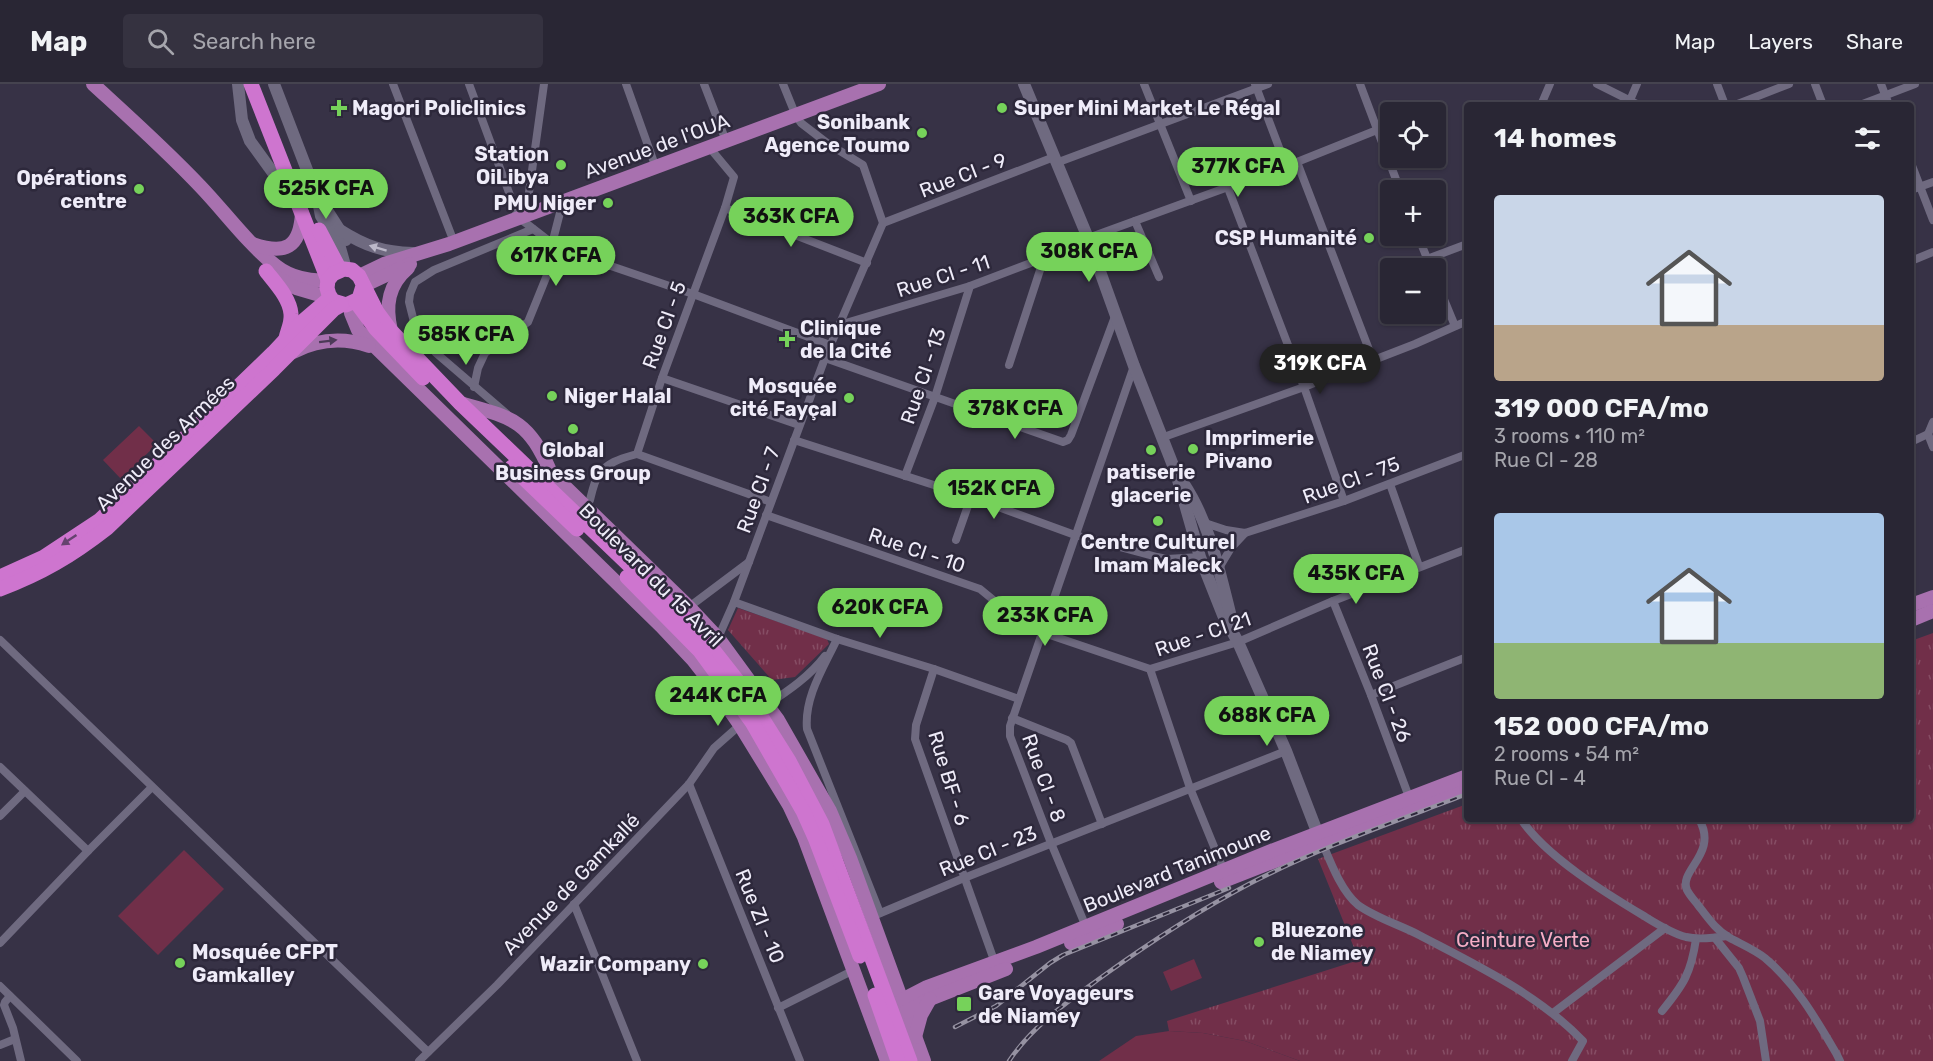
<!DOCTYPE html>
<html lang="en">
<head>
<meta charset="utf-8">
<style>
  :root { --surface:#292634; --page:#353240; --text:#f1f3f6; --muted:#a5a5ac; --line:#45434f; --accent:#76d25a }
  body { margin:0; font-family:Rubik,sans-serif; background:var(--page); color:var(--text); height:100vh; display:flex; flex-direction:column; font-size:22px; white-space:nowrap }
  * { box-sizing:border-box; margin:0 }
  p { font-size:20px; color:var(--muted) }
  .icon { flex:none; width:33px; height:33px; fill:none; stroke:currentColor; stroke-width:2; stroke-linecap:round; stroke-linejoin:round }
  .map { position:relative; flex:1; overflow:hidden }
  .details { position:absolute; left:1464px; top:18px; width:450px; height:720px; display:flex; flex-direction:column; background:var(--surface); border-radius:6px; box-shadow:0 2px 4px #0004,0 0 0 2px var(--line) }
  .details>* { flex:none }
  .buttons { position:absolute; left:1380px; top:18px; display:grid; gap:12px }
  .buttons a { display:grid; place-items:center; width:66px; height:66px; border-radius:6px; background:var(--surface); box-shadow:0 2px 4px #0004,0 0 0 2px var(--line); font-size:30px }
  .price { position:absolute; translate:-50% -51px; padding:0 14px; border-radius:21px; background:var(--accent); color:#111; font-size:20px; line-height:39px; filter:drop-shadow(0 2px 3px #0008) }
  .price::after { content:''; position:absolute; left:50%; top:36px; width:18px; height:14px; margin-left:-9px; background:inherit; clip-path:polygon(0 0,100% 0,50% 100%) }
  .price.current { background:#222; color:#fff }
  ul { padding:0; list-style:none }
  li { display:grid; align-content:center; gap:12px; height:318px; padding:0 30px }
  li span { display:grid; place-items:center; height:186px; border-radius:6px; color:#555 }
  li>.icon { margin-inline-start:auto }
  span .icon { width:108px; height:108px; fill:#fffc; stroke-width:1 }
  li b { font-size:26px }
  h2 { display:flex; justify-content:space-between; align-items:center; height:72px; padding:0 30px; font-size:26px }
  header { display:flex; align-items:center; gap:36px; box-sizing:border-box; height:84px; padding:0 30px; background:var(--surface); border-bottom:2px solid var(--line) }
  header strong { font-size:28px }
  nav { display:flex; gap:33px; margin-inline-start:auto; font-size:21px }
  .search { width:420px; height:54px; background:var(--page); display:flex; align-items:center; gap:15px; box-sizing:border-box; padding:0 21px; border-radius:6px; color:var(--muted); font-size:22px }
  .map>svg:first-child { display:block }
  .park { fill:url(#park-tufts) }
  .garden { fill:#712f49 }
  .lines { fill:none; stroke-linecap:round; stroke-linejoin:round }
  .street { stroke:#6f6a80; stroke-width:8 }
  .secondary { stroke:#6f6a80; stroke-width:12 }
  .primary { stroke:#a871af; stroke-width:14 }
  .highway { stroke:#ce75cf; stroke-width:15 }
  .rail-casing { stroke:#9692a2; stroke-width:4.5 }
  .rail { stroke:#2d283b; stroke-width:2; stroke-dasharray:7; stroke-linecap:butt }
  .oneway { fill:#bcb8c9 }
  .oneway2 { fill:#4c3a58 }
  .oneway3 { fill:#65436f }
  .poi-dot { fill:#76d25a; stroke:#2d283b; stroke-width:2 }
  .labels { text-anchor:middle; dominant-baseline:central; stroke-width:5; stroke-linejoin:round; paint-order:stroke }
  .poi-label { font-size:20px; font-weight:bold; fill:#efecf9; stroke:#2d283b; text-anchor:start }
  .street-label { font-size:20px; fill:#efecf9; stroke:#2d283b }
  .park-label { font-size:20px; fill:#f6adc5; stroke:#2d283b }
</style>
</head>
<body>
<header>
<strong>Map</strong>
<div class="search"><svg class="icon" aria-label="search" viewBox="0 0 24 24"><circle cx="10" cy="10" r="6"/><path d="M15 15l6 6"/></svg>Search here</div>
<nav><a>Map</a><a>Layers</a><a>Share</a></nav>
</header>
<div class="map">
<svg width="1933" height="977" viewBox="0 0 1933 977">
  <defs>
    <pattern id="park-tufts" width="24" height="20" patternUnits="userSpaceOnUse" patternTransform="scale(1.5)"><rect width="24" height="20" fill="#712f49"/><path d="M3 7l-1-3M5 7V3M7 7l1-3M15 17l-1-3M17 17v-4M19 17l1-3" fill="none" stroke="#864d64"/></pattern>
  </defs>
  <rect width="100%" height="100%" fill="#373246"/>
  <g class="park">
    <polygon points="738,524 827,555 829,560 795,593 772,596 728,546"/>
    <polygon points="1933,549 1933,977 1300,977 1245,957 1203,949 1169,947 1167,937 1359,876 1318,775 1467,720 1467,735 1911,735 1911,557"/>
  </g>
  <g class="garden">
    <polygon points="139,342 157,360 121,395 103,376"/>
    <polygon points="184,766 224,805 158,871 118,832"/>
    <polygon points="1194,875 1202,894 1171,907 1163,888"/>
    <polygon points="1169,947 1203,949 1245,957 1300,977 1099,977 1136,952"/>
  </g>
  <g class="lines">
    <g class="street">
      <polyline points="393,0 454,158"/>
      <polyline points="469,0 518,133 558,164 528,238 485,269 478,284 474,303"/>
      <polyline points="626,0 656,84"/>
      <polyline points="704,0 726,57"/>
      <polyline points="1144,0 1191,117"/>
      <polyline points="1255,0 1286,82"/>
      <polyline points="1360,0 1400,106"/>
      <polyline points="1597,0 1639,21"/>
      <polyline points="1717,0 1725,21"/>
      <polyline points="1815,0 1823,21"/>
      <polyline points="1881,0 1889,21"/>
      <polyline points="1541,21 1550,0"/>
      <polyline points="1628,21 1637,0"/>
      <polyline points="1735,21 1789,0"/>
      <polyline points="1860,21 1915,0"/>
      <polyline points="1297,78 1373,276"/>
      <polyline points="1056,79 1268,0"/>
      <polyline points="1911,79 1933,136"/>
      <polyline points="1228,104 1304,303 1344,417"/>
      <polyline points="1911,106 1933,98"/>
      <polyline points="725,124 867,179"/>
      <polyline points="526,130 544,0"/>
      <polyline points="1135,137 1159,193"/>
      <polyline points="883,139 1054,73"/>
      <polyline points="1418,152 1431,184"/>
      <polyline points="552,160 563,117"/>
      <polyline points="558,164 693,210 830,261"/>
      <polyline points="1427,175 1467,160"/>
      <polyline points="1911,177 1933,168"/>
      <polyline points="1436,196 1455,242"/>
      <polyline points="839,241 970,202 1044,174 1088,154 1297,78 1377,46"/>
      <polyline points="825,274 1063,358 1068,356 1071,351 1116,230"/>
      <polyline points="1009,281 1044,174"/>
      <polyline points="662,294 799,341"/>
      <polyline points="507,330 436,269 415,242 409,218 410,210 415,198 434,186 533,145"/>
      <polyline points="1933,338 1928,350 1933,363"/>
      <polyline points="1161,354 1304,303 1415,260 1467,237"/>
      <polyline points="794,356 971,413 1075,451 1157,473 1167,475 1200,473"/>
      <polyline points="1911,358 1928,350"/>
      <polyline points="637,370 771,418"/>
      <polyline points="905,392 935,313 970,202"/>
      <polyline points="1390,400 1419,482"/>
      <path d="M590 416C592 408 594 398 598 392 606 378 623 374 637 370L662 294 725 124 734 93 709 63"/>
      <polyline points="766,431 980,505 1008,528 1041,548 1150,585 1190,704 1224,787"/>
      <polyline points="1202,438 1226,446 1245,449 1344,417 1467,370"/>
      <polyline points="956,456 971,413"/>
      <polyline points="1219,484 1231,464 1245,449"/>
      <polyline points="1333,517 1371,611 1409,713"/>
      <polyline points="734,518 837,555 934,585 1019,615"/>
      <polyline points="689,523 749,478"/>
      <polyline points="718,554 734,518 825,274 883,139 863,81 827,59 801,39 796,32 783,0"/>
      <path d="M837 555C824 583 804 613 807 645L880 829"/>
      <polyline points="0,556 428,968"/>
      <polyline points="934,585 916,641 915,655 995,879"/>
      <polyline points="1150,585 1238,558 1333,517 1467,465"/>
      <polyline points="1371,611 1467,573"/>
      <path d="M768 620C788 607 810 592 825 572"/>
      <polyline points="1012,634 1067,656 1071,659 1102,740"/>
      <polyline points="0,683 88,767 152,703"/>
      <polyline points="689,700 800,977"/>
      <polyline points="0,732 25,707"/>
      <path d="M1521 735C1545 772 1607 810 1644 832 1657 840 1671 849 1686 853 1699 856 1714 854 1727 852"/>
      <path d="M1699 735C1719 770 1678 786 1687 806 1690 812 1695 817 1698 821 1708 834 1716 846 1730 854 1741 860 1755 866 1765 874 1796 900 1816 935 1836 969L1840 977"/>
      <path d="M1322 758C1330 777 1341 807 1358 821 1376 834 1400 841 1419 851 1476 881 1538 910 1583 957L1572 977"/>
      <polyline points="574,820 637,977"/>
      <polyline points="871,833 964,794 1286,667"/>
      <polyline points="1086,843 1051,759 1010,652 1010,642 1134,282"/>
      <polyline points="1715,854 1739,884 1743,893 1760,937 1766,977"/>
      <polyline points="0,859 88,767"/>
      <polyline points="0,902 77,977"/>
      <polyline points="10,912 5,918 4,921 13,944 21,977"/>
      <polyline points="778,924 854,886"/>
      <path d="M1662 927C1684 900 1691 889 1696 855"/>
      <polyline points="1553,929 1665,844"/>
      <polyline points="0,961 15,955"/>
      <polyline points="419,977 497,901 689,700 714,664 740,641"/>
    </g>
    <g class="secondary">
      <polyline points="238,0 242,36 250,57 292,115"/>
      <polyline points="274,0 317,112 321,132 339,160 346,185"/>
      <polyline points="1024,0 1088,154 1134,282 1176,389 1200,473 1223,531 1238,558 1286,667 1321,758"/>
      <polyline points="323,120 346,156"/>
      <path d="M340 146C365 162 383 168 413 169"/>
      <path d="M1184 400C1211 441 1221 494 1233 541"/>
    </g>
    <g class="primary">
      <path d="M93 0C129 33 166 66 200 102 225 128 247 159 276 182 290 193 310 198 328 196"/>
      <path d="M253 160C285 171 300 164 302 129"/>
      <polyline points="269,189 296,204 330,214"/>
      <polyline points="359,192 384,180 449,160 879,0"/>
      <polyline points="363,202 410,180"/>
      <polyline points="350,221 351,229 358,246 661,542 693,576 711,599 740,641 789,721 804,753 887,977"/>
      <path d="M391 247C385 222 388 201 408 184"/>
      <path d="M293 268C318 255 343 253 369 262"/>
      <path d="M460 319C514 334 528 336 551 389L689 523 718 554 778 636 830 727 850 774 924 977"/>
      <polyline points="1911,521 1933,513"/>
      <polyline points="1911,536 1933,527"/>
      <polyline points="1221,798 1467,702"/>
      <polyline points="1071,859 1117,840"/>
      <polyline points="902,916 927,903 1036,863 1271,767 1467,692"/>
      <polyline points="906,928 930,915 1006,885"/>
      <polyline points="915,953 921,931 930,915"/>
    </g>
    <g class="highway">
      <polyline points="251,0 328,196"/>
      <polyline points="319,146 340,186"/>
      <path d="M266 187C275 199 290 214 291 230 292 238 288 246 286 254"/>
      <polyline points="363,202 359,215 346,221 333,217 329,211 327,204 328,196 333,190 344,185 352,186 359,192 377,228 391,247 460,319 699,548 743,604 789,677 822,740 910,977"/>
      <polyline points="356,218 376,245 423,294"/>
      <polyline points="512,383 577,445"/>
      <polyline points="0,493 44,473 100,436 273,269 302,238 330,214"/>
      <polyline points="627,493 700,567 752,638 803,727 816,756 860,872"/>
      <path d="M0 505C42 489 71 472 107 444L274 285 334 225 341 221"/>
      <polyline points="875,911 898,977"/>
    </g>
    <defs>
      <g id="rail">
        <polyline points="955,943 996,922 1050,879 1063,871 1229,804"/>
        <path d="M1009 977C1033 941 1069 917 1103 892 1149 859 1198 827 1249 800 1318 764 1394 738 1467 710"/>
      </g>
    </defs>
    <use href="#rail" class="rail-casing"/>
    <use href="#rail" class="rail"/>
  </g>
  <defs><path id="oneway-solid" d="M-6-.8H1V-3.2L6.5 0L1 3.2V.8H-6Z" transform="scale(1.5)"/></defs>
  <use class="oneway" href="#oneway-solid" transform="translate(378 164) rotate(-163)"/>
  <use class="oneway2" href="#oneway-solid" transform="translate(328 257) rotate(-7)"/>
  <use class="oneway3" href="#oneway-solid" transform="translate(69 456) rotate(146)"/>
  <g class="poi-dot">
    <path d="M336 15h6v6h6v6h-6v6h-6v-6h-6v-6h6z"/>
    <circle cx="1002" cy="24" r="6"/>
    <circle cx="922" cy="49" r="6"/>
    <circle cx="561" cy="81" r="6"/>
    <circle cx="139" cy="105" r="6"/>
    <circle cx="608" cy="119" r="6"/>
    <circle cx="1369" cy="154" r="6"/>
    <path d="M784 246h6v6h6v6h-6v6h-6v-6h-6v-6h6z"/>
    <circle cx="552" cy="312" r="6"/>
    <circle cx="849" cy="314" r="6"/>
    <circle cx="573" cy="345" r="6"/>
    <circle cx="1193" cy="365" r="6"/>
    <circle cx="1151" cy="366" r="6"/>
    <circle cx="1158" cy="437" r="6"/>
    <circle cx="1259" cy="858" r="6"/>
    <circle cx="180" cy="879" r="6"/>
    <circle cx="703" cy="880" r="6"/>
    <rect x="956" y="912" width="16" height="16" rx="3"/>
  </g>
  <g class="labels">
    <g class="poi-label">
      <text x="352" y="24">Magori Policlinics</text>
      <text x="1014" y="24">Super Mini Market Le Régal</text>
      <text x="910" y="38" text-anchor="end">Sonibank<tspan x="910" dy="23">Agence Toumo</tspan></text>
      <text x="549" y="70" text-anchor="end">Station<tspan x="549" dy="23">OiLibya</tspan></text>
      <text x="127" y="94" text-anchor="end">Opérations<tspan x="127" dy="23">centre</tspan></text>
      <text x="596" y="119" text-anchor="end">PMU Niger</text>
      <text x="1357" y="154" text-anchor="end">CSP Humanité</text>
      <text x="800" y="244">Clinique<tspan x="800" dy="23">de la Cité</tspan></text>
      <text x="837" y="302" text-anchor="end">Mosquée<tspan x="837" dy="23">cité Fayçal</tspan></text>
      <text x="564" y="312">Niger Halal</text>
      <text x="1205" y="354">Imprimerie<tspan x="1205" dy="23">Pivano</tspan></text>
      <text x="573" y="366" text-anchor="middle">Global<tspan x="573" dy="23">Business Group</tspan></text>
      <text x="1151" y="388" text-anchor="middle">patiserie<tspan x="1151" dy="23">glacerie</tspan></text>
      <text x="1158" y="458" text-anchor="middle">Centre Culturel<tspan x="1158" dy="23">Imam Maleck</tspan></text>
      <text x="1271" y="846">Bluezone<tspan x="1271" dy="23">de Niamey</tspan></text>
      <text x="192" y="868">Mosquée CFPT<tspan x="192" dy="23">Gamkalley</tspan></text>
      <text x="691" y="880" text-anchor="end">Wazir Company</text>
      <text x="978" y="909">Gare Voyageurs<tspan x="978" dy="23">de Niamey</tspan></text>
    </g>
    <g class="street-label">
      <text transform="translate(657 62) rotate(-20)">Avenue de l'OUA</text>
      <text transform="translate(963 91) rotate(-21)">Rue CI - 9</text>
      <text transform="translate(943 192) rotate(-18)">Rue CI - 11</text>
      <text transform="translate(664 241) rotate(-70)">Rue CI - 5</text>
      <text transform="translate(923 292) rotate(-71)">Rue CI - 13</text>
      <text transform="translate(165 359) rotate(-44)">Avenue des Armées</text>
      <text transform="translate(1351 396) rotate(-20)">Rue CI - 75</text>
      <text transform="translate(758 406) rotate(-70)">Rue CI - 7</text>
      <text transform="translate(917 466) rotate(19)">Rue CI - 10</text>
      <text transform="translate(651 491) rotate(45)">Boulevard du 15 Avril</text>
      <text transform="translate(1203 550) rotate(-19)">Rue - CI 21</text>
      <text transform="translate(1387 609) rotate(69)">Rue CI - 26</text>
      <text transform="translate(949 694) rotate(73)">Rue BF - 6</text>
      <text transform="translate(1044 694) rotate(70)">Rue CI - 8</text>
      <text transform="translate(988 767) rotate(-22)">Rue CI - 23</text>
      <text transform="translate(1177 785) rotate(-22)">Boulevard Tanimoune</text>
      <text transform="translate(571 800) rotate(-46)">Avenue de Gamkallé</text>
      <text transform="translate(760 832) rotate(68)">Rue ZI - 10</text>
    </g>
    <g class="park-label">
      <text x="1523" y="856">Ceinture Verte</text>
    </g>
  </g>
</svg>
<div class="buttons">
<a><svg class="icon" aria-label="locate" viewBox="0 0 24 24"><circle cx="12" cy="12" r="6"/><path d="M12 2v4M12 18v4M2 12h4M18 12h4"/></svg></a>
<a>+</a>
<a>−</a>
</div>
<b class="price" style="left:1238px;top:114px">377K CFA</b>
<b class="price" style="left:326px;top:136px">525K CFA</b>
<b class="price" style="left:791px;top:164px">363K CFA</b>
<b class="price" style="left:1089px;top:199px">308K CFA</b>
<b class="price" style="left:556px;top:203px">617K CFA</b>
<b class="price" style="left:466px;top:282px">585K CFA</b>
<b class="price current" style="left:1320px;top:311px">319K CFA</b>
<b class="price" style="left:1015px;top:356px">378K CFA</b>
<b class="price" style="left:994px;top:436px">152K CFA</b>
<b class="price" style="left:1356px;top:521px">435K CFA</b>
<b class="price" style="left:880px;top:555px">620K CFA</b>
<b class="price" style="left:1045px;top:563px">233K CFA</b>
<b class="price" style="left:718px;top:643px">244K CFA</b>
<b class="price" style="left:1267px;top:663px">688K CFA</b>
<section class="details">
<h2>14 homes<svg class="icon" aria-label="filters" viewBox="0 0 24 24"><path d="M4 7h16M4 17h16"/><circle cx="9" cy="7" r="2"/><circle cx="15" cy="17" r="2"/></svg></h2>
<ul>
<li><span style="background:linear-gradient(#c9d6e8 70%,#b9a48a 0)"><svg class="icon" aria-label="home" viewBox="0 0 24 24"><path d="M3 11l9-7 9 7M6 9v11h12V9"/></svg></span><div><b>319 000 CFA/mo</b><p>3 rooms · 110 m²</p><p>Rue CI - 28</p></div></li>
<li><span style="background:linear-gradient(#a9c7e8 70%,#8fb573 0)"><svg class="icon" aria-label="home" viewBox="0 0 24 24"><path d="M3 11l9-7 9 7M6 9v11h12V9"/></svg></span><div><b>152 000 CFA/mo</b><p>2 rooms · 54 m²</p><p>Rue CI - 4</p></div></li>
</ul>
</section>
</div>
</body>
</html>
